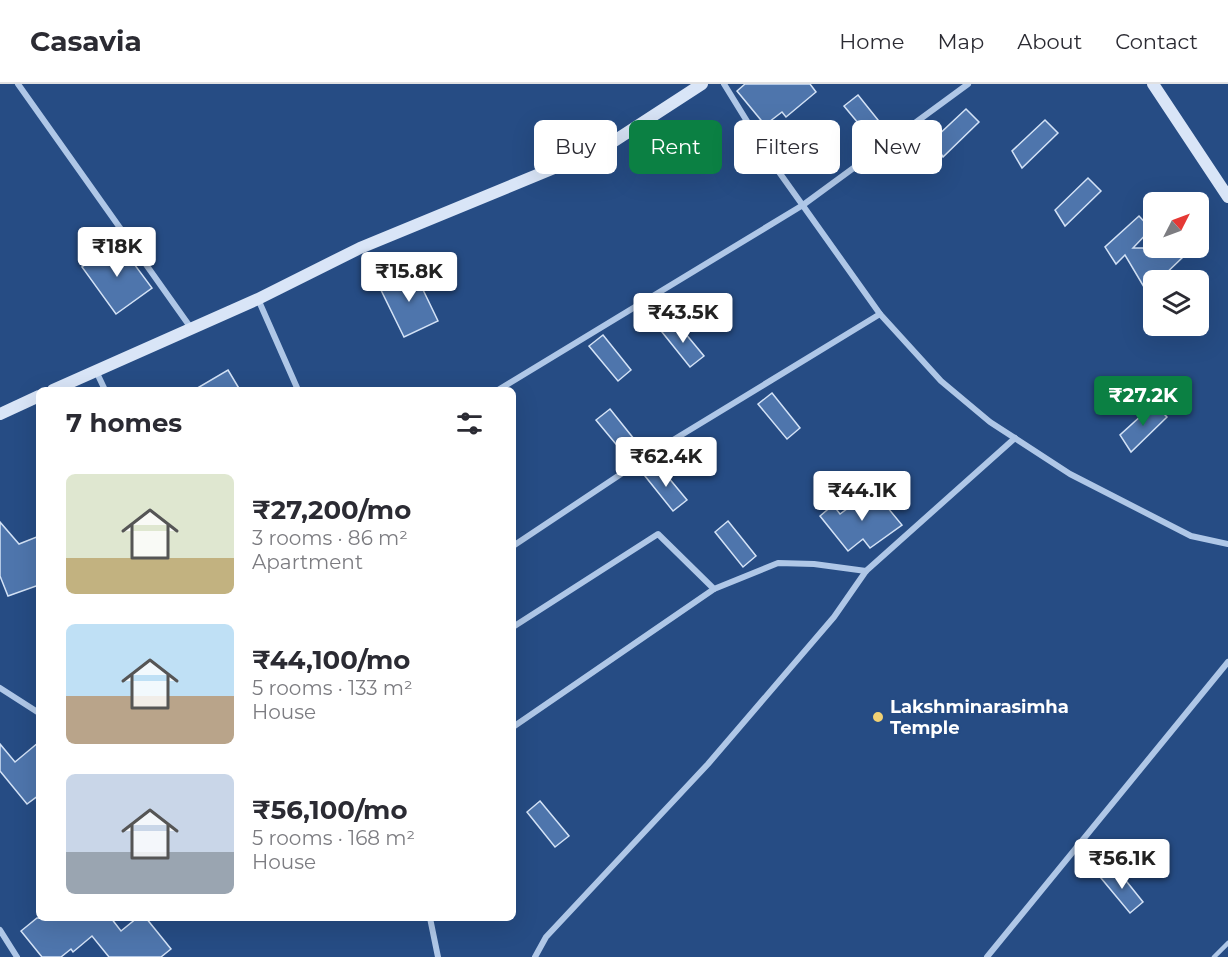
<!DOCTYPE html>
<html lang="en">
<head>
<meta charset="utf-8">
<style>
  :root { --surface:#fff; --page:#f2f2f3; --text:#2b2b33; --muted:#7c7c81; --line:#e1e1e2; --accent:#0b8043 }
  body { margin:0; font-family:Montserrat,sans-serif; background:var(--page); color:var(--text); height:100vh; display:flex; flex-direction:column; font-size:22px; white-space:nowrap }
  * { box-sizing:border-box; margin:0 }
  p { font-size:20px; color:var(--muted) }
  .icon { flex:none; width:33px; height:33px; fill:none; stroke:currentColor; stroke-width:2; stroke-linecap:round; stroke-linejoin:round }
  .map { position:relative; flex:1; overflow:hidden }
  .details { position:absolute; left:36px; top:303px; width:480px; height:534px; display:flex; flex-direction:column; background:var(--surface); border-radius:9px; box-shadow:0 6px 24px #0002 }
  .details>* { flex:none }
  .guide { position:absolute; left:534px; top:36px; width:570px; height:54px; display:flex; gap:12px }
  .needle { width:39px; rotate:48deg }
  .tools { position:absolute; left:1143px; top:108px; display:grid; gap:12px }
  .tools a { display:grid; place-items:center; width:66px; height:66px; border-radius:9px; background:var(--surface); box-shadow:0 6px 24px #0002; font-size:30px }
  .price { position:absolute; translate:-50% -51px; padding:0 14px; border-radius:6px; background:#fff; color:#222; font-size:20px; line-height:39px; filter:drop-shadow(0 2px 3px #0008) }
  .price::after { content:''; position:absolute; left:50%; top:36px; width:18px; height:14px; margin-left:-9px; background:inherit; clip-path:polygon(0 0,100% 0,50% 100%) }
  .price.on { background:var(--accent); color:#fff }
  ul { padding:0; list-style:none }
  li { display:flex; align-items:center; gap:18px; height:150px; padding:0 30px }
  li span { display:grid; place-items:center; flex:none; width:168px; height:120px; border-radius:9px; color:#555 }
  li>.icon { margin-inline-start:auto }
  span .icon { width:72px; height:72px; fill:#fffc; stroke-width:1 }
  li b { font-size:26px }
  h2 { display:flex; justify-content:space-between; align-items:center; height:72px; padding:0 30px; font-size:26px }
  .tag { padding:0 21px; border-radius:9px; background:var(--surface); box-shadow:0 6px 24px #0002; font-size:21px; line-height:54px }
  .tag.on { background:var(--accent); color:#fff }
  header { display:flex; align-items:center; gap:36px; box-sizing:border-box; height:84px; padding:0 30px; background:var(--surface); border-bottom:2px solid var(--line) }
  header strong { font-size:28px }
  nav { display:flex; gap:33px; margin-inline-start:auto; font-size:21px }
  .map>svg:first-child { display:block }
  .building { fill:#4e75ac; stroke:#d3e2f6; stroke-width:1.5 }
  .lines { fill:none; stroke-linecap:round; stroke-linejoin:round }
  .lane { stroke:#afc7e7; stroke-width:4.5 }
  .street { stroke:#afc7e7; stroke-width:6 }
  .secondary { stroke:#d9e5f7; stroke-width:12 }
  .poi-dot { fill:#f1d174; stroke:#264c84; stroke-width:2 }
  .labels { text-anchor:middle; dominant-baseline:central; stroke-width:4.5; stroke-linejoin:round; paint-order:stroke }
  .poi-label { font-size:18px; font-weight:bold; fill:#fff; stroke:#264c84; text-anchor:start }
</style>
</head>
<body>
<header>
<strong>Casavia</strong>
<nav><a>Home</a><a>Map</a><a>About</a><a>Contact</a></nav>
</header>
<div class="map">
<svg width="1228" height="873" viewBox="0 0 1228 873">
  <rect width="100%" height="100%" fill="#264c84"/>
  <g class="building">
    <polygon points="745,0 810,0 816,8 786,33 782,28 765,41 737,7"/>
    <polygon points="858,11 886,46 873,57 844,22"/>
    <polygon points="966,25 979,38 943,73 933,56"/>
    <polygon points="1045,36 1058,49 1022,84 1012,67"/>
    <polygon points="1088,94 1101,107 1065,142 1055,126"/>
    <polygon points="1139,132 1151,145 1133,164 1174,164 1183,173 1159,196 1154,196 1154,202 1147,208 1125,171 1116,180 1105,163"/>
    <polygon points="117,157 152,204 116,230 82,183"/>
    <polygon points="413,185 438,237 404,253 379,202"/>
    <polygon points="675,237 704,272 690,283 662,248"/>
    <polygon points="603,251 631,286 618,297 589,262"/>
    <polygon points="228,286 240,306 194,306"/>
    <polygon points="772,309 800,344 787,355 758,320"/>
    <polygon points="1154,320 1167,333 1131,368 1120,351"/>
    <polygon points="610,325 638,360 625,371 596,336"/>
    <polygon points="658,381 687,416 673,427 645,392"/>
    <polygon points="873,406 902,441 870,464 863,455 848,467 820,432 833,421 840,430"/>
    <polygon points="728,437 756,472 743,483 715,448"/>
    <polygon points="0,438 19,460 39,452 39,501 8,512 0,492"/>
    <polygon points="39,658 39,711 27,720 0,687 0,660 15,678"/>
    <polygon points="540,717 569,752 555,763 527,728"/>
    <polygon points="1115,783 1143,818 1130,829 1101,794"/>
    <polygon points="37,834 111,834 121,847 137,834 146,834 171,865 161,873 109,873 92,852 73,868 71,865 61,873 42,873 21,847"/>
  </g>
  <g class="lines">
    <polyline class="lane" points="1214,873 1228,859"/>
    <g class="street">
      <polyline points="18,0 191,244"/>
      <polyline points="724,0 774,81 880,230 941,297 990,338 1070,390 1191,452 1228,460"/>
      <polyline points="258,215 298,306"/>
      <polyline points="96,287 105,306"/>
      <polyline points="498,306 803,121 968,0"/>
      <polyline points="513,462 660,364 880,230"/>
      <polyline points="513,543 658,450 714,505 778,479 814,480 866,487"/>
      <polyline points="0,604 39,629"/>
      <polyline points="513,643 714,505"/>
      <polyline points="430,834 438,873"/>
      <polyline points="0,846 17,873"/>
      <polyline points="535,873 546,853 708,680 834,533 866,487 1015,354"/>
      <polyline points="987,873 1228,578"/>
    </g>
    <g class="secondary">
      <polyline points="1153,0 1228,113"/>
      <polyline points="53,306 258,215 360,164 605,63 702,0"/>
      <polyline points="0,330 39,312"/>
    </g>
  </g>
  <circle class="poi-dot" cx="878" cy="633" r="6"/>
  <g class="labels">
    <g class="poi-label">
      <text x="890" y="623">Lakshminarasimha<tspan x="890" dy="21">Temple</tspan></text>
    </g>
  </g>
</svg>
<div class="tools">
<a><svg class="needle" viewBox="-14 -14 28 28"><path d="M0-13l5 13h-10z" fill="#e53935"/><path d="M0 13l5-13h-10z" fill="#7c7c81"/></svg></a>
<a><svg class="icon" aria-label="layers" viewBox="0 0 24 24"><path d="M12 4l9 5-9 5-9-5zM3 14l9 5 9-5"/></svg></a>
</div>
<b class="price" style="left:117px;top:194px">₹18K</b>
<b class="price" style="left:409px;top:219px">₹15.8K</b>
<b class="price" style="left:683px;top:260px">₹43.5K</b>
<b class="price on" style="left:1143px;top:343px">₹27.2K</b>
<b class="price" style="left:666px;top:404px">₹62.4K</b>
<b class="price" style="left:862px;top:438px">₹44.1K</b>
<b class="price" style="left:1122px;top:806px">₹56.1K</b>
<div class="guide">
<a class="tag">Buy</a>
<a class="tag on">Rent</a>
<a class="tag">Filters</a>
<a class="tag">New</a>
</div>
<section class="details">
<h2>7 homes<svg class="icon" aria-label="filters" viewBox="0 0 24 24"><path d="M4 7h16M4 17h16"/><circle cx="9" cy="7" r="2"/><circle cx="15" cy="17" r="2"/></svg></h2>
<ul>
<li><span style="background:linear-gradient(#dfe7d0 70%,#c2b280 0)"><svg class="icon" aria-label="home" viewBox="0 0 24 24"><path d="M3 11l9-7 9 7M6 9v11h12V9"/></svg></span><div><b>₹27,200/mo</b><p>3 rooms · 86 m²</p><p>Apartment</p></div></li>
<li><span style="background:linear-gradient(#bfe0f5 60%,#b9a48a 0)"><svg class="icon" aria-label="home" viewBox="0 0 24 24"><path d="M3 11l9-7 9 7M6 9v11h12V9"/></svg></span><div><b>₹44,100/mo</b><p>5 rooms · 133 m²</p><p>House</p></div></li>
<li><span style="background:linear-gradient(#c9d6e8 65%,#9aa5b1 0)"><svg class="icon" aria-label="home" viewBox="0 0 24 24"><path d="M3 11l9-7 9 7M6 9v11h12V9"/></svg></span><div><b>₹56,100/mo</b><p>5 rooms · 168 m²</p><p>House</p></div></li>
</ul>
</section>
</div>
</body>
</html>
